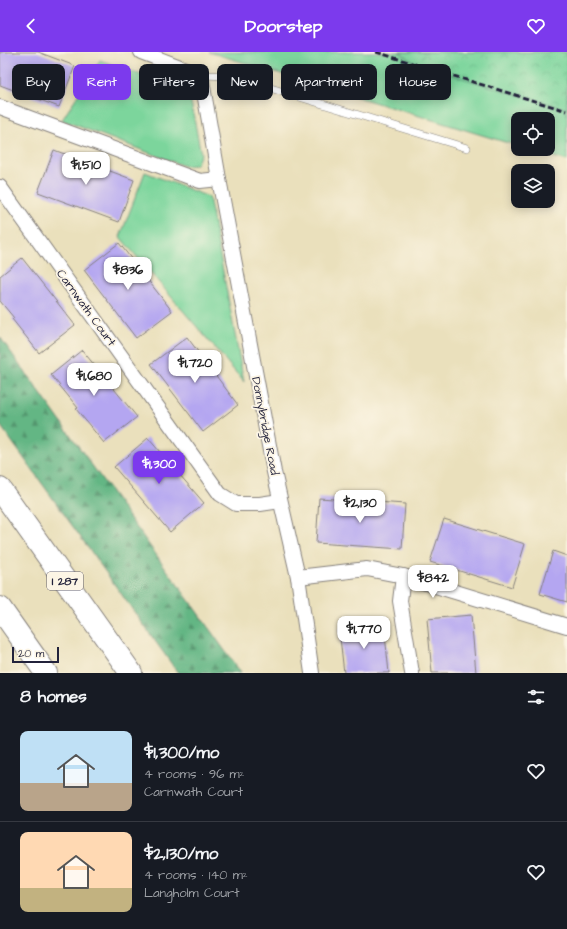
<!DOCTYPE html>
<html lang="en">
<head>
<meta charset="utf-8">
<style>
  :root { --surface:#171b24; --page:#242831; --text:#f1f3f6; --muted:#9ea1a6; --line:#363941; --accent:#7c3aed }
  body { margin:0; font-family:"Architects Daughter",sans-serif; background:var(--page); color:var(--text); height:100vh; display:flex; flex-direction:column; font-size:15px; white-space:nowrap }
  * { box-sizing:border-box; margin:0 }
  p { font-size:13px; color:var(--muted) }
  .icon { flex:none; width:22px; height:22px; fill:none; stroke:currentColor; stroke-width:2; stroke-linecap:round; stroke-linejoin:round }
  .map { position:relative; height:621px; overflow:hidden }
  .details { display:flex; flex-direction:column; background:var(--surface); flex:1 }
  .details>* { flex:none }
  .hud { position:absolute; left:12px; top:12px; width:543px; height:36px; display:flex; gap:8px }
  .fabs { position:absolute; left:511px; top:60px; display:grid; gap:8px }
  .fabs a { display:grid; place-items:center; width:44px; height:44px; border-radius:8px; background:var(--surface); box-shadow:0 2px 10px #0003; font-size:20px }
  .scale { position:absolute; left:12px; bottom:10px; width:47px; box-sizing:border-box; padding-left:4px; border:2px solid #22223b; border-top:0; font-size:11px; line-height:14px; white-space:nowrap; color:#22223b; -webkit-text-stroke:3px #fcf5e5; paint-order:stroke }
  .price { position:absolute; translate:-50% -34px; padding:0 9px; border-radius:8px; background:#fff; color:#222; font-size:13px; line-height:26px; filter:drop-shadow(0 1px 2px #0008) }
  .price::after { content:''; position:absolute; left:50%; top:24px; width:12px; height:9px; margin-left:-6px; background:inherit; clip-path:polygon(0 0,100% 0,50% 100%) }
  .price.active { background:var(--accent); color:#fff }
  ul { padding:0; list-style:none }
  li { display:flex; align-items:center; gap:12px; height:100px; padding:0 20px }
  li+li { border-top:1px solid var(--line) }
  li span { display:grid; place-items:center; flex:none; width:112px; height:80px; border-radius:8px; color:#555 }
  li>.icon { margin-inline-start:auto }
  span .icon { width:48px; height:48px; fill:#fffc; stroke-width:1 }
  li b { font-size:17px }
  h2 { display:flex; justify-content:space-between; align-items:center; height:48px; padding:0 20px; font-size:17px }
  .tag { padding:0 14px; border-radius:8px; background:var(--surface); box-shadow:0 2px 10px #0003; font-size:14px; line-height:36px }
  .tag.active { background:var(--accent); color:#fff }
  header { display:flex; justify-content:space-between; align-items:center; height:52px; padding:0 20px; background:var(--accent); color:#fff; font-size:18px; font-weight:700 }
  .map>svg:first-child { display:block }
  .grass { fill:#7bd59c; stroke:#4e7c6c }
  .forest { fill:url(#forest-firs); stroke:#436c60 }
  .park { fill:url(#park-crowns); stroke:#4e7c6c }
  .building { fill:#b4a6f1 }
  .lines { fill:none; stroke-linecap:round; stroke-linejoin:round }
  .lane-casing { stroke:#86817c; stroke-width:8 }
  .street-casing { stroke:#86817c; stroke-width:16 }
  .highway-casing { stroke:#86817c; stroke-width:24 }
  .lane { stroke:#fff; stroke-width:7 }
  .street { stroke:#fff; stroke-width:14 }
  .highway { stroke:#fff; stroke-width:22 }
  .rail { stroke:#22223b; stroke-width:3; stroke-dasharray:6 3; stroke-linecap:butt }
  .labels { text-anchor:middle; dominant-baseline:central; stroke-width:3.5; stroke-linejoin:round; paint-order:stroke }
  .shield { fill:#fcf5e5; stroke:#63616e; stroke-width:1 }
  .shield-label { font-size:11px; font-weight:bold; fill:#22223b }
  .street-label { font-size:12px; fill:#22223b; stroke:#fcf5e5 }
</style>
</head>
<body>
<header><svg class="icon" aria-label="back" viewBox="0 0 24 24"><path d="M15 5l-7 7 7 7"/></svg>Doorstep<svg class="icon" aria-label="heart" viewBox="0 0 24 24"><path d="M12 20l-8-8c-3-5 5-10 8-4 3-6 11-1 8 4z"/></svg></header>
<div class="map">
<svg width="567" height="621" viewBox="0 0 567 621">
  <defs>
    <pattern id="forest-firs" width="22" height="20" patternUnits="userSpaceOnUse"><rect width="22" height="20" fill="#64b684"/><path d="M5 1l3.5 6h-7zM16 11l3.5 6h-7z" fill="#52946d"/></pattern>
    <pattern id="park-crowns" width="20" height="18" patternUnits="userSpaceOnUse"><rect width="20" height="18" fill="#7bd59c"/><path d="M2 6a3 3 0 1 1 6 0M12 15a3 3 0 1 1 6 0" fill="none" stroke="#6ab787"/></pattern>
  </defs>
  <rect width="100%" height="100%" fill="#fcf5e5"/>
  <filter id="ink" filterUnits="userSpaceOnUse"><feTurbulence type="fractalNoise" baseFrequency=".025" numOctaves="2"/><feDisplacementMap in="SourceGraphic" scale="8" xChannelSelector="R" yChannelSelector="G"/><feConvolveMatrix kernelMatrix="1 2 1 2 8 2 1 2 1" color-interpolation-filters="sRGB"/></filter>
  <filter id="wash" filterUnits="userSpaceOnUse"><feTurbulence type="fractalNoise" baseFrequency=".012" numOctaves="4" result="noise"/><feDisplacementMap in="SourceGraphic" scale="16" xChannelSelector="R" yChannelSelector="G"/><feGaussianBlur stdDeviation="0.9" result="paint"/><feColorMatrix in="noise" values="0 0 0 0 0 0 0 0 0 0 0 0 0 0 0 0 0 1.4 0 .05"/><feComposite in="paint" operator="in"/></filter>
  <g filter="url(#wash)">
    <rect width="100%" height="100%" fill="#eae0bc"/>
    <g class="grass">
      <polygon points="209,0 567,0 567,109 529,97 548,97 548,67 518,67 518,94"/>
      <polygon points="100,8 189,40 201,102 196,113 184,114 62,68"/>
      <polygon points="145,120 209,145 244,330 120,185"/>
    </g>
    <polygon class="forest" points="0,285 241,621 178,621 0,373"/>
    <polygon class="park" points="399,0 567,0 567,57 418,13"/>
    <g id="blocks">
      <g class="building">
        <polygon points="0,0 38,0 75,14 59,55 0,33"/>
        <polygon points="54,98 134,128 119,170 38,140"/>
        <polygon points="119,191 172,259 136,286 84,218"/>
        <polygon points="22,206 75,273 39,301 12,267 14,266 0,249 0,224"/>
        <polygon points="187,285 238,353 203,380 151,312"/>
        <polygon points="82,298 137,365 104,391 76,357 78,356 51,323"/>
        <polygon points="148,386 204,451 170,480 114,415"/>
        <polygon points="319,446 405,452 402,497 316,491"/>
        <polygon points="444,467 525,492 512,535 430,510"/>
        <polygon points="553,499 567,504 567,550 540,542"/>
        <polygon points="471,563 476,621 432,621 427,567"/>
        <polygon points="384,573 389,621 344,621 339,577"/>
      </g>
    </g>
  </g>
  <g filter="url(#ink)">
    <use href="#blocks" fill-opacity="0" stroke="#86817c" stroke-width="1"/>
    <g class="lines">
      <defs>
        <polyline id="lane" points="201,23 231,24 467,96"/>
        <g id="street">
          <polyline points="141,0 201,23 219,127 274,420 298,525 312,621"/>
          <polyline points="0,55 200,129 219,127"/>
          <polyline points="0,135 220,442 236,452 260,452 280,449"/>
          <polyline points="403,524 400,549 412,621"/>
          <polyline points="298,525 367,517 403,524 567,574"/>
        </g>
        <g id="highway">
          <polyline points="0,437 131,621"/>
          <polyline points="0,556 46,621"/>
        </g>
      </defs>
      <use href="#lane" class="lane-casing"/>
      <use href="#street" class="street-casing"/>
      <use href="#highway" class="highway-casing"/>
      <use href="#lane" class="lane"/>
      <use href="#street" class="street"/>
      <use href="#highway" class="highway"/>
      <polyline class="rail" points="376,0 567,59"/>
    </g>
  </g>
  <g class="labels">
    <rect class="shield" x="47" y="520" width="36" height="18" rx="3"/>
    <g class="shield-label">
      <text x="65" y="529">I 287</text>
    </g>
    <g class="street-label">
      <text transform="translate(86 256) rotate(54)">Carnwath Court</text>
      <text transform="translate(265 374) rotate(79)">Donnybridge Road</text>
    </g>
  </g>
</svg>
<div class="fabs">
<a><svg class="icon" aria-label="locate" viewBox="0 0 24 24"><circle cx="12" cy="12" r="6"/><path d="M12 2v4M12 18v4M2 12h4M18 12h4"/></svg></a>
<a><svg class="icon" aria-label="layers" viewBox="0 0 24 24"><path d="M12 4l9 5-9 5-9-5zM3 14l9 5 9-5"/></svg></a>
</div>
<div class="scale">20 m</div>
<b class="price" style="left:86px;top:134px">$1,510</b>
<b class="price" style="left:128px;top:239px">$836</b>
<b class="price" style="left:195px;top:332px">$1,720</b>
<b class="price" style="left:94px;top:345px">$1,680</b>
<b class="price active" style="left:159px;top:433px">$1,300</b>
<b class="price" style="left:360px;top:472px">$2,130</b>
<b class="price" style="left:433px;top:547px">$842</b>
<b class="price" style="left:364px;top:598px">$1,770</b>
<div class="hud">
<a class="tag">Buy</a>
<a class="tag active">Rent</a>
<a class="tag">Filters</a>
<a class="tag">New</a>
<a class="tag">Apartment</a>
<a class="tag">House</a>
</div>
</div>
<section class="details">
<h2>8 homes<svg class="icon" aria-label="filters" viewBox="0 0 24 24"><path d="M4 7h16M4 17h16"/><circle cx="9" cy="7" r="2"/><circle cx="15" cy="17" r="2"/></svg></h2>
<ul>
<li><span style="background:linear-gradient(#bfe0f5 65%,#b9a48a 0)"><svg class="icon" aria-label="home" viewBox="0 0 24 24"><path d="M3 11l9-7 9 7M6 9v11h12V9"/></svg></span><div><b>$1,300/mo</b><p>4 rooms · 96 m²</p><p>Carnwath Court</p></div><svg class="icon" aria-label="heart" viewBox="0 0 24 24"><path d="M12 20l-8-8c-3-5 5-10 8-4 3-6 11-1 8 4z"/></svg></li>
<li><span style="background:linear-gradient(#ffd9b3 70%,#c2b280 0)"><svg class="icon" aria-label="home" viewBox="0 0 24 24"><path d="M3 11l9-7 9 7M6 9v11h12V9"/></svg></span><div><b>$2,130/mo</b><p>4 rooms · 140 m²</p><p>Langholm Court</p></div><svg class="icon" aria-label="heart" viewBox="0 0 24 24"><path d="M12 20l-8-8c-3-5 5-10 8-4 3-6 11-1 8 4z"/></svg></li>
</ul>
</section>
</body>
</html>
